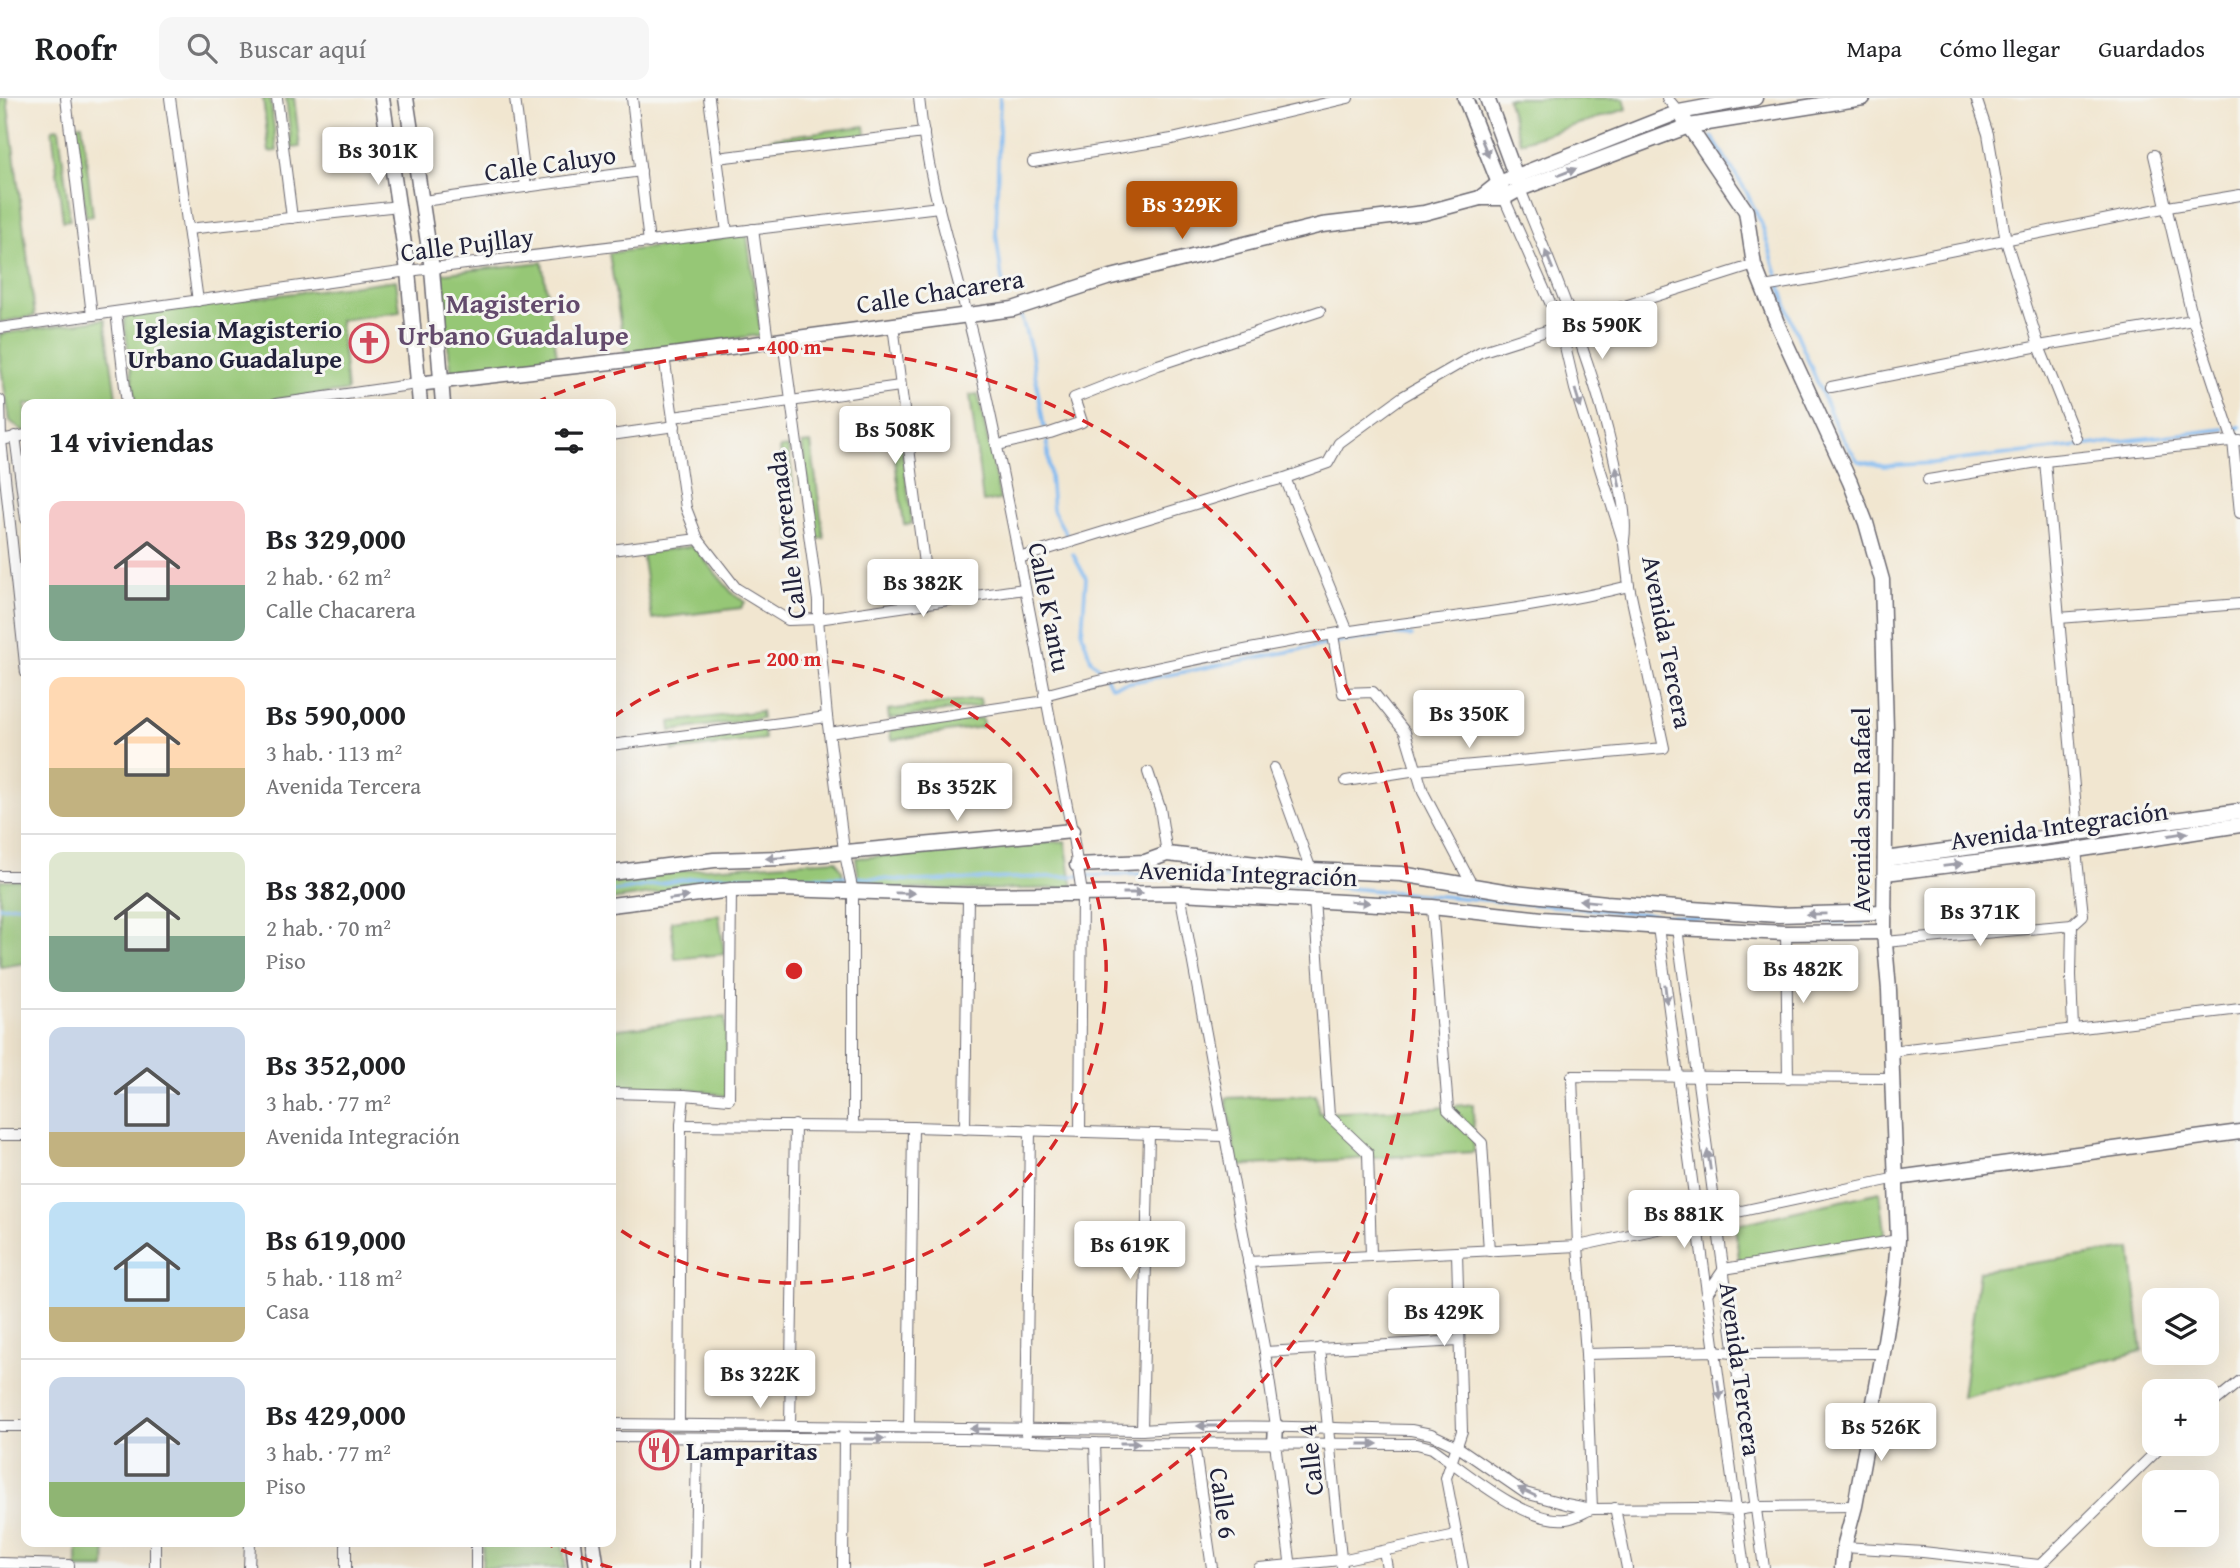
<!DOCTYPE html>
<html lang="es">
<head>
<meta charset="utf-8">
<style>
  :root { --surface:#fff; --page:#f6f6f6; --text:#202124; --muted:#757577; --line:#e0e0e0; --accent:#b45309 }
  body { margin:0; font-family:"Gentium Book Plus",serif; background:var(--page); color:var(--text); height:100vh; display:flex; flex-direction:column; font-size:26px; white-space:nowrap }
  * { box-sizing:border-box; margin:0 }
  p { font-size:23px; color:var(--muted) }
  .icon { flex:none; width:38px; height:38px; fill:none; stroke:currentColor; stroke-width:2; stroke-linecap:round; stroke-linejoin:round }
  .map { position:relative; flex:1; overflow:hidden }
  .drawer { position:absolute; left:21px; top:301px; width:595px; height:1148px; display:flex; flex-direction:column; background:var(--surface); border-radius:14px; box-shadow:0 7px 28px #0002 }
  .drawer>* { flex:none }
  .tools { position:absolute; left:2142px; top:1190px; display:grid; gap:14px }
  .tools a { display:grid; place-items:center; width:77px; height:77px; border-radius:14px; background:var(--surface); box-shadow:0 7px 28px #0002; font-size:35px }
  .price { position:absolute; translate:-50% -60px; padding:0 16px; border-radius:7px; background:#fff; color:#222; font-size:23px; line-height:46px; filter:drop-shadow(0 2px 4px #0008) }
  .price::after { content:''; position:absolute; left:50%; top:42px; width:21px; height:16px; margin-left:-10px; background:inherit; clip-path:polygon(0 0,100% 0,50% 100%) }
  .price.selected { background:var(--accent); color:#fff }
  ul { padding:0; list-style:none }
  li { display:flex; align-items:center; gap:21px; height:175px; padding:0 28px }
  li+li { border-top:2px solid var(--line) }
  li span { display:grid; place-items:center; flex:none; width:196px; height:140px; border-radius:14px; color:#555 }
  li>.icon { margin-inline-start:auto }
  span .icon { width:84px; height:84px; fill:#fffc; stroke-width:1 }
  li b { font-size:30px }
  h2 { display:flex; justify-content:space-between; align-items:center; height:84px; padding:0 28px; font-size:30px }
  header { display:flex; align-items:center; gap:42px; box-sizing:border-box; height:98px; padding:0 35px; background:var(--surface); border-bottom:2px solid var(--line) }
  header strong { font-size:33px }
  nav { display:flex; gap:38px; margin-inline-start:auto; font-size:24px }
  .search { width:490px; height:63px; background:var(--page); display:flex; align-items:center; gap:18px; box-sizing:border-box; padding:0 24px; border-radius:14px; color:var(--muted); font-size:26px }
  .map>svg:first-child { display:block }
  .green { fill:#96c776; stroke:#5c7458; stroke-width:2 }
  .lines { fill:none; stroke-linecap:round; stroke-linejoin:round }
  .stream { stroke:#7fb9f1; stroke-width:3.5 }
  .street-casing { stroke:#6a676f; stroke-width:12 }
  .secondary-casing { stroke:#6a676f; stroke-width:17 }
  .street { stroke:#fff; stroke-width:10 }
  .secondary { stroke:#fff; stroke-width:14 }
  .oneway { fill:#9c9ca7 }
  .ring { fill:none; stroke:#d62828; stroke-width:3.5; stroke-dasharray:12 9 }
  .labels { text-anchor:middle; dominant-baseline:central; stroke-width:6; stroke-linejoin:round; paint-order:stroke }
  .street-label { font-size:26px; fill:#22223b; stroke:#f6f6f2 }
  .poi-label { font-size:26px; font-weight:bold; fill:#22223b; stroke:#f6f6f2; text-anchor:end }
  .neighbourhood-label { font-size:28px; font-weight:bold; fill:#634b6c; stroke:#f6f6f2 }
  .centre { fill:#d62828; stroke:#f6f6f2; stroke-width:3.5 }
  .ring-label { font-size:21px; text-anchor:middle; font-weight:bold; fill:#d62828; stroke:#f6f6f2; stroke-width:6; stroke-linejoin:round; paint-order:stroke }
</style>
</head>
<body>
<header>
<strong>Roofr</strong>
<div class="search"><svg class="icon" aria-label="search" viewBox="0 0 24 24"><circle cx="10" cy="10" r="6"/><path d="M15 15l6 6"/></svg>Buscar aquí</div>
<nav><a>Mapa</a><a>Cómo llegar</a><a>Guardados</a></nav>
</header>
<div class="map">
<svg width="2240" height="1470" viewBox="0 0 2240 1470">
  <rect width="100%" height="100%" fill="#f6f6f2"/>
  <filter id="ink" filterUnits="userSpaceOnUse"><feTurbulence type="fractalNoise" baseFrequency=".0143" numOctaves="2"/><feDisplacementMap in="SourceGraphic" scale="14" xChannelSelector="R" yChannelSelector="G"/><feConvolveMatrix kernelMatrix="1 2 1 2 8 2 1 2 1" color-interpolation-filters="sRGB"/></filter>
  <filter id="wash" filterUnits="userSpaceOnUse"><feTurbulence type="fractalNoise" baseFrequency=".00686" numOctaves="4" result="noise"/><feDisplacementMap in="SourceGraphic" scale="28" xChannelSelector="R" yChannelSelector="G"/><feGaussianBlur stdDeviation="1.57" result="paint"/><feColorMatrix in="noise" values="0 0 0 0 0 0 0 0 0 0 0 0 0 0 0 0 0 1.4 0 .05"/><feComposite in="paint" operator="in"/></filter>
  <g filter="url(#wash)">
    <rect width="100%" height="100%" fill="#f1e6d0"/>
    <g class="green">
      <polygon points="0,0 7,0 35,218 0,224"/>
      <polygon points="263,0 270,0 277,53 269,54"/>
      <polygon points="286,0 294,0 300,49 292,50"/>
      <polygon points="1507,0 1624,0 1627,11 1520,44"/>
      <polygon points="82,26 93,118 86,119 75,27"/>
      <polygon points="865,28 866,36 772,49 771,40"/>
      <polygon points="59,30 70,122 63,123 52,31"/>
      <polygon points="747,137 761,237 625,255 609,155"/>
      <polygon points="542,164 558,264 452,277 438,176"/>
      <polygon points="396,182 400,214 340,222 347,293 242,306 136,306 124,222 128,216"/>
      <polygon points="105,221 117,306 26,306 26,334 23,334 10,323 0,264 0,236"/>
      <polygon points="978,296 1000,402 983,404 970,297"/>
      <polygon points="900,333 912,426 904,427 891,334"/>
      <polygon points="811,345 824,440 815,441 802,346"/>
      <polygon points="788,349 801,443 792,444 780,350"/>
      <polygon points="693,448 733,496 745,504 741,510 652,521 642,455"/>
      <polygon points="980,601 981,608 889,621 888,612"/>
      <polygon points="761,613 762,620 671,633 670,624"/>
      <polygon points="982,620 983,629 891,642 890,632"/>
      <polygon points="763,631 765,641 673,653 672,644"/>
      <polygon points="1065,743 1073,790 969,792 860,790 856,760"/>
      <polygon points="836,762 842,773 843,784 731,784 611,802 611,782 706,770"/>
      <polygon points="0,782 26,782 26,865 0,869"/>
      <polygon points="719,817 724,856 675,861 671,823"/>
      <polygon points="725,919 730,999 693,991 611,988 611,932"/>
      <polygon points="1316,997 1319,1015 1436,1010 1473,1006 1474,1054 1237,1068 1226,1000"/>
      <polygon points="1880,1094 1885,1132 1883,1146 1740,1170 1735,1127"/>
      <polygon points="2131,1151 2142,1253 1962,1299 1979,1173"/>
      <polygon points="77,1444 106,1445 105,1470 77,1470"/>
      <polygon points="562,1444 566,1470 482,1470 483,1444"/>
    </g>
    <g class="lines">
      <g class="stream">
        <polyline points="1000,0 996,135 1002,182 1009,196"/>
        <polyline points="1674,0 1675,1"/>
        <polyline points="1712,39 1746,93 1762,127 1790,219 1837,331 1858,363 1884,368 1933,365 2224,331"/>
        <polyline points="1021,218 1031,252 1044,329"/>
        <polyline points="2236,330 2240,329"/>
        <polyline points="1047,344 1053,412 1066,436"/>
        <polyline points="1073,456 1086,480 1082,535 1091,562 1104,574 1111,588 1334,545 1389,536 1412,538"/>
        <polyline points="1937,762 2086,744"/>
        <polyline points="611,794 705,778 851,779 917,783 1174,775 1740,824 1864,824"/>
        <polyline points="0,809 26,806"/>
      </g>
    </g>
  </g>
  <g filter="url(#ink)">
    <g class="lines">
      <defs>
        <g id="street">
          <polyline points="66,0 92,217"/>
          <polyline points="170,0 198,203"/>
          <polyline points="277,0 292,120"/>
          <polyline points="515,0 526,89"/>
          <polyline points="632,0 649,145"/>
          <polyline points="709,0 727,134"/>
          <path d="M919 0C928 93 961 183 981 274 1015 426 1041 580 1072 733L1082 795 1080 1034"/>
          <polyline points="1667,0 1679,14"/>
          <polyline points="1976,0 1988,36 2006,143 2039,248 2076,340"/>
          <polyline points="2154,57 2193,222 2233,343 2240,415"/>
          <polyline points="717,60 924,35"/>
          <polyline points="1033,64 1172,41 1348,0"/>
          <path d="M1520 91C1558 185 1599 279 1618 379 1622 400 1627 421 1624 442"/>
          <polyline points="423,103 641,73"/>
          <polyline points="188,131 399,108"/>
          <polyline points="753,131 768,244"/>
          <polyline points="1764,189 1816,180 2168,109 2240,97"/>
          <polyline points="116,214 127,306"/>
          <polyline points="893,227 929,504"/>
          <polyline points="0,230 408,173 939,109"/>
          <polyline points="783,242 818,503 818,521 827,619 844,752 853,794 853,1028"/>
          <polyline points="664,258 686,410 698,441 736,490 788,522 818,521 1024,491"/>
          <polyline points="1831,289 2039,248 2193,222"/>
          <polyline points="0,302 1,342 26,575"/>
          <polyline points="276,306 417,286"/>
          <polyline points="673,319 900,288"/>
          <polyline points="611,337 675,328"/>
          <polyline points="15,338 26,421"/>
          <polyline points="1,342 26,337"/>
          <polyline points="998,347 1050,335 1082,324 1074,300 1158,267 1320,213"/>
          <polyline points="2045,363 2078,734"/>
          <polyline points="1285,380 1348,534"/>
          <polyline points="1928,382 2045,363 2239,342"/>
          <polyline points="611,452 698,441"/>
          <polyline points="1019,460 1257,387 1285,380 1328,365 1339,345 1402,299 1480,254 1754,167"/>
          <polyline points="2059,520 2240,506"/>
          <polyline points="1333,537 1343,595 1373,594 1405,634 1423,694 1473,789"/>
          <path d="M1044 597C1145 570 1248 550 1351 533 1444 519 1538 511 1629 488"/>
          <polyline points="829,635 1046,603"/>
          <polyline points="611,647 827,619"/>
          <polyline points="1274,670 1311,772"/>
          <polyline points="1148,674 1160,710 1167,756"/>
          <polyline points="1346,683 1417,672 1664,650 1629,488 1624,446 1575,291 1560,227 1504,100"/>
          <polyline points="0,778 26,778"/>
          <polyline points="1180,795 1265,1254 1276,1328"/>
          <polyline points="1314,801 1329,1018 1368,1055 1371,1157"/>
          <polyline points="1432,809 1448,1012 1482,1045 1489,1153"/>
          <polyline points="1658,829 1744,1470"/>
          <polyline points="1677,830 1764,1470"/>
          <polyline points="1786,835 1788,980"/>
          <polyline points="1885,844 2072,827"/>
          <polyline points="2073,931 2071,877 2072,827 2083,817 2076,752"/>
          <polyline points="1891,953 2240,911"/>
          <polyline points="611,995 684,997 729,1001 731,792"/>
          <polyline points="681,1027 913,1029 1223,1038"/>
          <polyline points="965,1031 968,797"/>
          <polyline points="0,1037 26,1037"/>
          <polyline points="1457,1155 1462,1333 1446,1380 1463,1470"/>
          <polyline points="1248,1164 1578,1148 1897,1080"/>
          <polyline points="1706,1197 1724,1171 1898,1142"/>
          <polyline points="1320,1250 1342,1470"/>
          <polyline points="1265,1254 1459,1243"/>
          <polyline points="1883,1255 1741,1256 1714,1253 1586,1256 1578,1148 1572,978 1891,980"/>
          <polyline points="1586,1256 1592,1411"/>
          <polyline points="2207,1310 2240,1283"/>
          <path d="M611 1326 1142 1332C1232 1325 1321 1330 1411 1332L1431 1336 1458 1349 1525 1395 1566 1406 1592 1411 1697 1410 1736 1412 1756 1409 1855 1408"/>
          <polyline points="679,1326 681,1027 684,997"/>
          <polyline points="0,1328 26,1328"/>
          <polyline points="790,1328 795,1027"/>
          <polyline points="909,1329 913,1029"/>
          <polyline points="1142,1332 1149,1036"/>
          <polyline points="1026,1336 1030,1032"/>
          <path d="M611 1339 964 1341 1095 1345 1417 1346 1432 1350C1465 1373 1525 1426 1566 1421 1575 1420 1584 1414 1592 1411"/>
          <polyline points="1095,1345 1099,1470"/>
          <polyline points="1275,1345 1291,1470"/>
          <polyline points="1194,1346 1212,1470"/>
          <polyline points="1615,1410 1627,1470"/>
          <polyline points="346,1444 346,1470"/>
          <polyline points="476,1444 476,1470"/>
          <polyline points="1844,1449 1923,1454 2039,1467"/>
          <polyline points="1384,1453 1387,1470"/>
          <polyline points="0,1465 69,1467 69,1470"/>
          <polyline points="155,1470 155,1444"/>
          <polyline points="249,1470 250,1444"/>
          <polyline points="695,1470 697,1341"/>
          <polyline points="843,1470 844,1336"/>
          <polyline points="1259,1470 1341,1462 1456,1437"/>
          <polyline points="2037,1470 2164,1346"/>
        </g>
        <g id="secondary">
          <polyline points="382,0 408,173 420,306"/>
          <polyline points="406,0 432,171 443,306"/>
          <polyline points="1465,0 1502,93"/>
          <polyline points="1487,0 1519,87"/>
          <polyline points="1679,14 1746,113 1754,167 1779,230 1850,384 1866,425 1882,482 1886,632 1884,834 1889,892 1898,1142 1894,1187 1883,1255 1855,1408 1844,1449 1842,1470"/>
          <polyline points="1480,100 1499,85 1679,14 1755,0"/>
          <polyline points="417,286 664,258 1013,211 1107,180 1322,127 1424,115 1480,100 1504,100 1520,91 1689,28 1863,0"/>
          <polyline points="1885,761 2240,713"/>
          <polyline points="1077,767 1145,764 1167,756 1311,772 1401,776 1515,795 1606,805 1778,817 1885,814"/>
          <polyline points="611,775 714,762 782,760 1072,733"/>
          <polyline points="1885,775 2076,752 2240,727"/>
          <polyline points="611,807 731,792 783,791 968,797 1180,795 1432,809 1542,821 1677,830 1786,835 1884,834"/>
          <polyline points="1897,1080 2240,1034"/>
          <polyline points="1275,1345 1276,1328"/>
          <polyline points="573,1444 576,1470"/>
          <polyline points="593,1444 597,1470"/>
        </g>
      </defs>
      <use href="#street" class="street-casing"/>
      <use href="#secondary" class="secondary-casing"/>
      <use href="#street" class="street"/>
      <use href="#secondary" class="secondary"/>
    </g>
    <defs><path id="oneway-solid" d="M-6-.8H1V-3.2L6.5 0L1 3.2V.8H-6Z" transform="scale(1.75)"/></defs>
    <g class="oneway">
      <use href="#oneway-solid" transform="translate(1485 50) rotate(68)"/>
      <use href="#oneway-solid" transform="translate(1567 74) rotate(-21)"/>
      <use href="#oneway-solid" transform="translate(1549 162) rotate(-112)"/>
      <use href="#oneway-solid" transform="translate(1578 301) rotate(73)"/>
      <use href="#oneway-solid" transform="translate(1618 379) rotate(-100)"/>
      <use href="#oneway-solid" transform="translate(2178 736) rotate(-9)"/>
      <use href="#oneway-solid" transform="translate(776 760) rotate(177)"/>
      <use href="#oneway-solid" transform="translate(1953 767) rotate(-7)"/>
      <use href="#oneway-solid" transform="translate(905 795) rotate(1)"/>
      <use href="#oneway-solid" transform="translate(1133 795)"/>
      <use href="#oneway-solid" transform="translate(679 800) rotate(-8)"/>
      <use href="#oneway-solid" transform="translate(1589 803) rotate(-174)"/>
      <use href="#oneway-solid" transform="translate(1360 804) rotate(4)"/>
      <use href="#oneway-solid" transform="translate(1816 816) rotate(179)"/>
      <use href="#oneway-solid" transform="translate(1666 896) rotate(83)"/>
      <use href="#oneway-solid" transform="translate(1709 1062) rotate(-98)"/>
      <use href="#oneway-solid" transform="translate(1719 1292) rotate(82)"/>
      <use href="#oneway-solid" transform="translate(1207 1328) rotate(-180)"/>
      <use href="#oneway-solid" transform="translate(980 1331) rotate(-179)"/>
      <use href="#oneway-solid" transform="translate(875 1341)"/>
      <use href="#oneway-solid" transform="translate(1130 1345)"/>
      <use href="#oneway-solid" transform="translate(1368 1346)"/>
      <use href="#oneway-solid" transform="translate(1527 1394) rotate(-155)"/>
    </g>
  </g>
  <g class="ring">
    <path d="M613 619A312 312 0 1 1 613 1127"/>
    <path d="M612 1470A624 624 0 0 1 545 1445M535 305A624 624 0 1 1 976 1470"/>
  </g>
  <defs>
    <symbol id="church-ring" viewBox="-11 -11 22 22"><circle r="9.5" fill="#f6f6f2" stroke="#d1495b" stroke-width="1.5"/><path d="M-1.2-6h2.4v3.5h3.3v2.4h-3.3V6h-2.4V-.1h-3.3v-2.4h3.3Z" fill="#d1495b"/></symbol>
    <symbol id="restaurant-ring" viewBox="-11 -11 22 22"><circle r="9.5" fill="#f6f6f2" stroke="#d1495b" stroke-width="1.5"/><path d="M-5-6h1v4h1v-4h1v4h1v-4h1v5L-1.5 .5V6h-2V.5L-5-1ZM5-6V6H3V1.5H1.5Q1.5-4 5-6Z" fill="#d1495b"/></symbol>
  </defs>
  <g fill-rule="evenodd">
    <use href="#church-ring" x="347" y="223" width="44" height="44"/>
    <use href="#restaurant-ring" x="637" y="1330" width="44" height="44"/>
  </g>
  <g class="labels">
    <g class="street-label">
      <text transform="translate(550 65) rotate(-8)">Calle Caluyo</text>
      <text transform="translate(467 146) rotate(-7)">Calle Pujllay</text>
      <text transform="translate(940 193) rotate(-9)">Calle Chacarera</text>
      <text transform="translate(786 437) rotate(-97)">Calle Morenada</text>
      <text transform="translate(1050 509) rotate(79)">Calle K'antu</text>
      <text transform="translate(1668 544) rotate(79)">Avenida Tercera</text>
      <text transform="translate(1860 712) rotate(-90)">Avenida San Rafael</text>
      <text transform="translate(2059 727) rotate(-8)">Avenida Integración</text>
      <text transform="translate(1248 775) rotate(2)">Avenida Integración</text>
      <text transform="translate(1741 1271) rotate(82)">Avenida Tercera</text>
      <text transform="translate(1310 1362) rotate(-96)">Calle 4</text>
      <text transform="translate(1224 1405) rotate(82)">Calle 6</text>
    </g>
    <g class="poi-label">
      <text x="342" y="230">Iglesia Magisterio<tspan x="342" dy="30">Urbano Guadalupe</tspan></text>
      <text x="686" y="1352" text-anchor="start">Lamparitas</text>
    </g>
    <g class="neighbourhood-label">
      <text x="513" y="204">Magisterio<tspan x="513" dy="32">Urbano Guadalupe</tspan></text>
    </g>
  </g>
  <circle cx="794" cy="873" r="10" class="centre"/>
  <g class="ring-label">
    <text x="794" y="256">400 m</text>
    <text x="794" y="568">200 m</text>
  </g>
</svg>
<div class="tools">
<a><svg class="icon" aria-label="layers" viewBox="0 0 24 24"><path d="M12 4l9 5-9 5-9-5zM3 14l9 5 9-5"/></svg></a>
<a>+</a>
<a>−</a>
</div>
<b class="price" style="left:378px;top:89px">Bs 301K</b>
<b class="price selected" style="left:1182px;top:143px">Bs 329K</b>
<b class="price" style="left:1602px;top:263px">Bs 590K</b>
<b class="price" style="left:895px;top:368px">Bs 508K</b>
<b class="price" style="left:923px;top:521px">Bs 382K</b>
<b class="price" style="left:1469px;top:652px">Bs 350K</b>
<b class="price" style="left:957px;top:725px">Bs 352K</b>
<b class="price" style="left:1980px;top:850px">Bs 371K</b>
<b class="price" style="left:1803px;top:907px">Bs 482K</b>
<b class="price" style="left:1684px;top:1152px">Bs 881K</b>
<b class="price" style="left:1130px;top:1183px">Bs 619K</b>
<b class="price" style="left:1444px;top:1250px">Bs 429K</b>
<b class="price" style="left:760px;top:1312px">Bs 322K</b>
<b class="price" style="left:1881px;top:1365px">Bs 526K</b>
<section class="drawer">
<h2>14 viviendas<svg class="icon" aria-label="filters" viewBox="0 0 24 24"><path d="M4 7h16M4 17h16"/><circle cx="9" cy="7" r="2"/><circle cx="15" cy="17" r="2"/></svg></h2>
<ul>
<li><span style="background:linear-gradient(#f6c9c9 60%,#7fa58c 0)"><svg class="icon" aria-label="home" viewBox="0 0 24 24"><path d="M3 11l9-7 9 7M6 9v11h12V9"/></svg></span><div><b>Bs 329,000</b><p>2 hab. · 62 m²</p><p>Calle Chacarera</p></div></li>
<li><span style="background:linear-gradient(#ffd9b3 65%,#c2b280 0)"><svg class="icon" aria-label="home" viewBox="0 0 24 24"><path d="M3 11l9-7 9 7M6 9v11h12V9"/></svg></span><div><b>Bs 590,000</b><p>3 hab. · 113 m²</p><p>Avenida Tercera</p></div></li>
<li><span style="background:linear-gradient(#dfe7d0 60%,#7fa58c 0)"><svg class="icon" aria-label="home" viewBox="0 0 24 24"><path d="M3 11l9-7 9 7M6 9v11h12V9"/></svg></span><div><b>Bs 382,000</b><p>2 hab. · 70 m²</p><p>Piso</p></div></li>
<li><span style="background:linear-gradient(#c9d6e8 75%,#c2b280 0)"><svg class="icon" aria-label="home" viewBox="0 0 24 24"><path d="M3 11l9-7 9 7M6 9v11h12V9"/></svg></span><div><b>Bs 352,000</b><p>3 hab. · 77 m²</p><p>Avenida Integración</p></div></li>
<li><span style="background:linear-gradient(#bfe0f5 75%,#c2b280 0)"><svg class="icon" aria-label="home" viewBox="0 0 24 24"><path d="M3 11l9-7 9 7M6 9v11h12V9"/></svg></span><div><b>Bs 619,000</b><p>5 hab. · 118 m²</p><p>Casa</p></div></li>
<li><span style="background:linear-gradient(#c9d6e8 75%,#8fb573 0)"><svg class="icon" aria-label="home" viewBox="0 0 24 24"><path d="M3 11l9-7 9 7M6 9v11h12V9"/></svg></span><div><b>Bs 429,000</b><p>3 hab. · 77 m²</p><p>Piso</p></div></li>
</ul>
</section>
</div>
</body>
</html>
